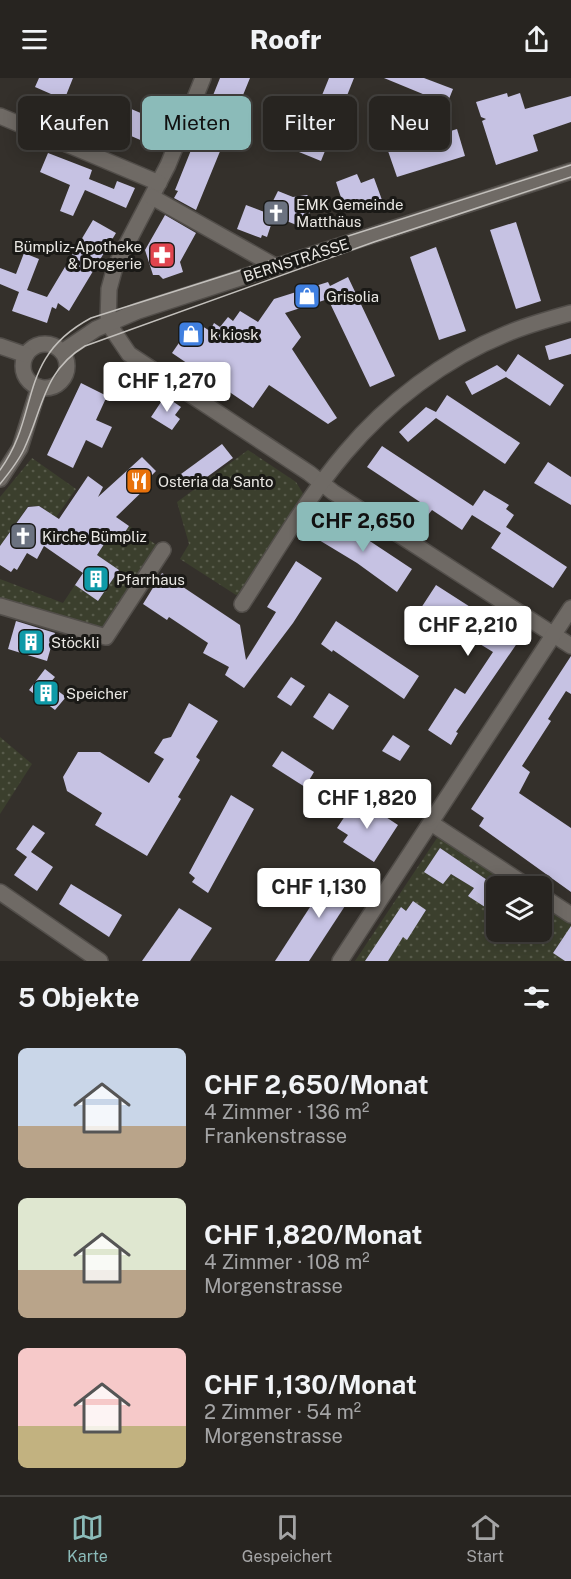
<!DOCTYPE html>
<html lang="de">
<head>
<meta charset="utf-8">
<style>
  :root { --surface:#272420; --page:#2f2c29; --text:#f1f3f6; --muted:#a4a4a5; --line:#43413e; --accent:#8bbbb9 }
  body { margin:0; font-family:"Public Sans",sans-serif; background:var(--page); color:var(--text); height:100vh; display:flex; flex-direction:column; font-size:22px; white-space:nowrap }
  * { box-sizing:border-box; margin:0 }
  p { font-size:20px; color:var(--muted) }
  .icon { flex:none; width:33px; height:33px; fill:none; stroke:currentColor; stroke-width:2; stroke-linecap:round; stroke-linejoin:round }
  .map { position:relative; height:883px; overflow:hidden }
  .details { display:flex; flex-direction:column; background:var(--surface); flex:1 }
  .details>* { flex:none }
  .hud { position:absolute; left:18px; top:18px; width:536px; height:54px; display:flex; gap:12px }
  .controls { position:absolute; left:486px; top:798px; display:grid; gap:12px }
  .controls a { display:grid; place-items:center; width:66px; height:66px; border-radius:9px; background:var(--surface); box-shadow:0 3px 15px #0003,0 0 0 2px var(--line); font-size:30px }
  .price { position:absolute; translate:-50% -51px; padding:0 14px; border-radius:6px; background:#fff; color:#222; font-size:20px; line-height:39px; filter:drop-shadow(0 2px 3px #0008) }
  .price::after { content:''; position:absolute; left:50%; top:36px; width:18px; height:14px; margin-left:-9px; background:inherit; clip-path:polygon(0 0,100% 0,50% 100%) }
  .price.selected { background:var(--accent); color:#111 }
  ul { padding:0; list-style:none }
  li { display:flex; align-items:center; gap:18px; height:150px; padding:0 18px }
  li span { display:grid; place-items:center; flex:none; width:168px; height:120px; border-radius:9px; color:#555 }
  li>.icon { margin-inline-start:auto }
  span .icon { width:72px; height:72px; fill:#fffc; stroke-width:1 }
  li b { font-size:26px }
  h2 { display:flex; justify-content:space-between; align-items:center; height:72px; padding:0 18px; font-size:26px }
  .chip { padding:0 21px; border-radius:9px; background:var(--surface); box-shadow:0 3px 15px #0003,0 0 0 2px var(--line); font-size:21px; line-height:54px }
  .chip.selected { background:var(--accent); color:#111 }
  header { display:flex; justify-content:space-between; align-items:center; height:78px; padding:0 18px; background:var(--surface); font-size:27px; font-weight:800 }
  .menu { display:flex; justify-content:space-around; align-items:center; height:84px; border-top:2px solid var(--line); background:var(--surface); font-size:16px; color:var(--muted) }
  .menu a { display:grid; justify-items:center; gap:3px }
  .menu .selected { color:var(--accent) }
  .map>svg:first-child { display:block }
  .grass { fill:url(#grass-dots); fill-rule:evenodd }
  .building { fill:#c6c2e3 }
  .lines { fill:none; stroke-linecap:round; stroke-linejoin:round }
  .minor-casing { stroke:#524e4a; stroke-width:18 }
  .tertiary-casing { stroke:#524e4a; stroke-width:18 }
  .minor { stroke:#6f6a65; stroke-width:15 }
  .tertiary { stroke:#6f6a65; stroke-width:15 }
  .tram { stroke:#c3c0bc; stroke-width:1.5 }
  .labels { text-anchor:middle; dominant-baseline:central; stroke-width:6; stroke-linejoin:round; paint-order:stroke }
  .poi-label { font-size:15px; fill:#eae8e4; stroke:#1a1916; text-anchor:start }
  .street-label { font-size:15px; fill:#eae8e4; stroke:#1a1916 }
</style>
</head>
<body>
<header><svg class="icon" aria-label="menu" viewBox="0 0 24 24"><path d="M4 6h16M4 12h16M4 18h16"/></svg>Roofr<svg class="icon" aria-label="share" viewBox="0 0 24 24"><path d="M12 15V3M7 8l5-5 5 5M5 13v7h14v-7"/></svg></header>
<div class="map">
<svg width="571" height="883" viewBox="0 0 571 883">
  <defs>
    <pattern id="grass-dots" width="8" height="8" patternUnits="userSpaceOnUse" patternTransform="scale(1.5)"><rect width="8" height="8" fill="#3b3f2d"/><path d="M2 2h.1M6 6h.1" fill="none" stroke="#585b4b" stroke-width="1.8" stroke-linecap="round"/></pattern>
  </defs>
  <rect width="100%" height="100%" fill="#34302b"/>
  <g class="grass">
    <polygon points="248,372 296,404 304,417 243,515 236,517 180,481 189,466 177,424"/>
    <path d="M32 380 76 411 52 445C43 433 49 426 28 428L0 468V419Z"/>
    <polygon points="129,448 158,468 103,554 0,520 0,501 63,525 75,507 98,523 119,492 97,477 113,455 121,460"/>
    <polygon points="0,659 32,686 0,736"/>
    <path d="M437 760H441L514 808H498L482 798 469 817 488 831 496 819V854H519L518 856 524 860 531 854H542V827L571 847V859L566 856 553 874 565 883H375L368 879 365 883H355ZM440 770 465 787 457 799 451 796 447 802 425 793ZM412 823 426 832 407 861 401 829 406 833Z"/>
  </g>
  <g class="building">
    <polygon points="39,0 73,0 65,20 70,22 65,34 46,27 51,16 35,9"/>
    <polygon points="220,0 250,0 196,132 174,120 178,113 175,112"/>
    <polygon points="329,0 354,0 321,83 299,74"/>
    <polygon points="384,0 424,0 453,11 447,26"/>
    <polygon points="507,15 508,19 520,15 525,31 571,18 571,44 533,57 538,73 496,87 482,43 486,41 481,39 476,24"/>
    <polygon points="103,19 143,36 150,19 163,24 145,64 94,42"/>
    <polygon points="457,51 465,78 397,99 388,73"/>
    <polygon points="48,75 92,92 89,101 114,111 117,103 135,110 126,130 85,112 73,138 60,133 70,107 40,94"/>
    <polygon points="357,96 361,105 374,100 382,122 346,135 336,104"/>
    <polygon points="278,113 293,119 307,117 314,124 304,150 274,138 267,159 262,157 261,160 237,151 246,127 267,135"/>
    <polygon points="165,137 196,155 180,184 183,194 163,201 159,197 153,197 145,172"/>
    <polygon points="93,142 116,155 69,233 58,225 56,231 52,229 47,245 12,233 19,214 0,206 0,190 16,196 24,175 39,181 27,212 47,219"/>
    <polygon points="516,144 541,223 516,231 490,152"/>
    <polygon points="436,169 466,253 439,262 410,179"/>
    <polygon points="348,199 395,298 370,309 328,221 285,235 301,259 292,271 337,340 328,346 269,307 253,330 172,275 194,243 210,253 214,245 220,249 228,239 233,243 240,233 258,244 274,221 328,204 330,208"/>
    <polygon points="571,260 571,276 549,282 545,268"/>
    <polygon points="518,276 564,307 550,328 506,299 472,317 465,304 497,287 506,294"/>
    <polygon points="81,305 107,318 96,342 112,349 102,370 86,362 73,390 47,377"/>
    <polygon points="447,317 520,365 505,386 436,340 408,364 399,354 426,329 436,334"/>
    <polygon points="165,318 181,329 175,337 180,341 172,352 151,339"/>
    <polygon points="222,366 233,380 192,410 181,396"/>
    <polygon points="382,368 473,428 484,412 509,427 506,431 514,437 506,449 567,489 553,510 491,470 501,455 472,437 462,452 432,432 428,437 416,429 420,424 367,389"/>
    <polygon points="142,379 156,393 147,402 151,405 116,439 129,448 121,460 112,454 97,477 119,492 98,523 75,507 83,495 44,468 37,481 27,475 17,492 14,490 11,494 0,487 0,468 28,429 39,428 59,441 88,398 103,409 98,419"/>
    <polygon points="548,384 571,399 571,427 534,405"/>
    <polygon points="329,436 412,491 397,514 357,485 314,459"/>
    <polygon points="296,483 322,500 293,545 244,610 225,597 229,589 203,575 208,565 169,539 167,542 143,526 162,495 240,547 246,582 276,534 267,529"/>
    <polygon points="436,507 520,561 456,654 458,655 451,667 428,652 455,610 465,616 493,574 421,530"/>
    <polygon points="16,543 55,555 47,583 8,571"/>
    <polygon points="336,543 419,598 404,621 333,572 332,574 321,566"/>
    <polygon points="571,578 571,616 566,613 548,641 551,643 522,688 530,694 519,715 571,750 571,814 479,748 484,740 471,731"/>
    <polygon points="45,591 55,599 49,606 66,619 55,632 29,612"/>
    <polygon points="291,599 305,608 291,628 277,619"/>
    <polygon points="329,615 349,628 333,652 313,639"/>
    <polygon points="189,625 218,643 196,679 200,682 178,719 181,721 147,778 95,747 102,735 67,713 63,699 78,674 100,674 149,705 164,681 154,675 163,661 171,659"/>
    <polygon points="393,657 410,668 400,683 382,673"/>
    <polygon points="282,673 314,694 305,709 272,688"/>
    <polygon points="231,717 254,731 208,815 192,804 195,800 189,795"/>
    <polygon points="357,720 398,747 374,784 343,764 348,757 337,750"/>
    <polygon points="33,747 45,755 31,774 53,789 37,813 14,797 27,779 16,771"/>
    <polygon points="440,770 496,808 496,819 488,831 468,818 474,810 451,796 443,806 424,794"/>
    <polygon points="334,792 358,808 309,883 275,883"/>
    <polygon points="71,806 122,837 109,859 59,826"/>
    <polygon points="413,823 426,832 407,862 403,859 388,883 365,883 401,829 406,833"/>
    <polygon points="179,830 212,850 190,883 142,883"/>
    <polygon points="571,848 571,883 565,883 553,875"/>
  </g>
  <g class="lines">
    <defs>
      <g id="minor">
        <polyline points="203,0 168,87 115,189 109,211 108,245 129,276 309,395 333,414 571,568"/>
        <polyline points="0,38 159,105"/>
        <polyline points="152,119 275,188"/>
        <path d="M242 526C275 476 306 421 345 375 387 325 444 281 506 256 527 247 549 241 571 235"/>
        <polyline points="0,528 106,559 163,472"/>
        <polyline points="431,745 527,808"/>
        <polyline points="0,814 100,883"/>
        <polyline points="542,818 571,837"/>
        <polyline points="340,883 571,530"/>
      </g>
      <g id="tertiary">
        <circle cx="45" cy="288" r="22"/>
        <polyline points="0,268 26,277"/>
        <polyline points="62,274 96,251 138,233 571,93"/>
        <polyline points="0,401 20,370 39,309"/>
      </g>
    </defs>
    <use href="#minor" class="minor-casing"/>
    <use href="#tertiary" class="tertiary-casing"/>
    <use href="#minor" class="minor"/>
    <use href="#tertiary" class="tertiary"/>
    <g class="tram">
      <path d="M0 392C41 336 16 280 91 240L571 87"/>
      <path d="M0 406C9 395 18 384 24 371 43 331 43 293 85 268L374 164 571 99"/>
    </g>
  </g>
  <defs>
    <symbol id="church-square" viewBox="-11 -11 22 22"><rect x="-9" y="-9" width="18" height="18" rx="4" fill="#6b7280" stroke="#1a1916"/><path d="M-1.2-6h2.4v3.5h3.3v2.4h-3.3V6h-2.4V-.1h-3.3v-2.4h3.3Z" fill="#fff"/></symbol>
    <symbol id="pharmacy-square" viewBox="-11 -11 22 22"><rect x="-9" y="-9" width="18" height="18" rx="4" fill="#e0444e" stroke="#1a1916"/><path d="M-2-6h4v4h4v4h-4v4h-4v-4h-4v-4h4Z" fill="#fff"/></symbol>
    <symbol id="shop-square" viewBox="-11 -11 22 22"><rect x="-9" y="-9" width="18" height="18" rx="4" fill="#3f7fe0" stroke="#1a1916"/><path d="M-5-2.5h2.3a2.7 3.5 0 0 1 5.4 0H5L5.5 6h-11ZM-1.5-2.5h3a1.5 2.3 0 0 0-3 0Z" fill="#fff"/></symbol>
    <symbol id="restaurant-square" viewBox="-11 -11 22 22"><rect x="-9" y="-9" width="18" height="18" rx="4" fill="#e8710a" stroke="#1a1916"/><path d="M-5-6h1v4h1v-4h1v4h1v-4h1v5L-1.5 .5V6h-2V.5L-5-1ZM5-6V6H3V1.5H1.5Q1.5-4 5-6Z" fill="#fff"/></symbol>
    <symbol id="building-square" viewBox="-11 -11 22 22"><rect x="-9" y="-9" width="18" height="18" rx="4" fill="#0f9aa8" stroke="#1a1916"/><path d="M-4-6H4V6H1V3H-1V6H-4ZM-2.5-4.3h1.7v1.8h-1.7ZM.8-4.3h1.7v1.8H.8ZM-2.5-1h1.7V.8h-1.7ZM.8-1h1.7V.8H.8Z" fill="#fff"/></symbol>
  </defs>
  <g fill-rule="evenodd">
    <use href="#church-square" x="261" y="120" width="30" height="30"/>
    <use href="#pharmacy-square" x="147" y="162" width="30" height="30"/>
    <use href="#shop-square" x="292" y="203" width="30" height="30"/>
    <use href="#shop-square" x="176" y="241" width="30" height="30"/>
    <use href="#restaurant-square" x="124" y="388" width="30" height="30"/>
    <use href="#church-square" x="8" y="443" width="30" height="30"/>
    <use href="#building-square" x="81" y="486" width="30" height="30"/>
    <use href="#building-square" x="16" y="549" width="30" height="30"/>
    <use href="#building-square" x="31" y="600" width="30" height="30"/>
  </g>
  <g class="labels">
    <g class="poi-label">
      <text x="296" y="126">EMK Gemeinde<tspan x="296" dy="17">Matthäus</tspan></text>
      <text x="142" y="168" text-anchor="end">Bümpliz-Apotheke<tspan x="142" dy="17">&amp; Drogerie</tspan></text>
      <text x="326" y="218">Grisolia</text>
      <text x="210" y="256">k kiosk</text>
      <text x="158" y="403">Osteria da Santo</text>
      <text x="42" y="458">Kirche Bümpliz</text>
      <text x="116" y="501">Pfarrhaus</text>
      <text x="51" y="564">Stöckli</text>
      <text x="66" y="615">Speicher</text>
    </g>
    <g class="street-label">
      <text transform="translate(296 182) rotate(-18)">BERNSTRASSE</text>
    </g>
  </g>
</svg>
<div class="controls">
<a><svg class="icon" aria-label="layers" viewBox="0 0 24 24"><path d="M12 4l9 5-9 5-9-5zM3 14l9 5 9-5"/></svg></a>
</div>
<b class="price" style="left:167px;top:335px">CHF 1,270</b>
<b class="price selected" style="left:363px;top:475px">CHF 2,650</b>
<b class="price" style="left:468px;top:579px">CHF 2,210</b>
<b class="price" style="left:367px;top:752px">CHF 1,820</b>
<b class="price" style="left:319px;top:841px">CHF 1,130</b>
<div class="hud">
<a class="chip">Kaufen</a>
<a class="chip selected">Mieten</a>
<a class="chip">Filter</a>
<a class="chip">Neu</a>
</div>
</div>
<section class="details">
<h2>5 Objekte<svg class="icon" aria-label="filters" viewBox="0 0 24 24"><path d="M4 7h16M4 17h16"/><circle cx="9" cy="7" r="2"/><circle cx="15" cy="17" r="2"/></svg></h2>
<ul>
<li><span style="background:linear-gradient(#c9d6e8 65%,#b9a48a 0)"><svg class="icon" aria-label="home" viewBox="0 0 24 24"><path d="M3 11l9-7 9 7M6 9v11h12V9"/></svg></span><div><b>CHF 2,650/Monat</b><p>4 Zimmer · 136 m²</p><p>Frankenstrasse</p></div></li>
<li><span style="background:linear-gradient(#dfe7d0 60%,#b9a48a 0)"><svg class="icon" aria-label="home" viewBox="0 0 24 24"><path d="M3 11l9-7 9 7M6 9v11h12V9"/></svg></span><div><b>CHF 1,820/Monat</b><p>4 Zimmer · 108 m²</p><p>Morgenstrasse</p></div></li>
<li><span style="background:linear-gradient(#f6c9c9 65%,#c2b280 0)"><svg class="icon" aria-label="home" viewBox="0 0 24 24"><path d="M3 11l9-7 9 7M6 9v11h12V9"/></svg></span><div><b>CHF 1,130/Monat</b><p>2 Zimmer · 54 m²</p><p>Morgenstrasse</p></div></li>
</ul>
</section>
<nav class="menu">
<a class="selected"><svg class="icon" aria-label="map" viewBox="0 0 24 24"><path d="M3 6l6-2 6 2 6-2v14l-6 2-6-2-6 2zM9 4v14M15 6v14"/></svg>Karte</a>
<a><svg class="icon" aria-label="saved" viewBox="0 0 24 24"><path d="M7 4h10v16l-5-4-5 4z"/></svg>Gespeichert</a>
<a><svg class="icon" aria-label="home" viewBox="0 0 24 24"><path d="M3 11l9-7 9 7M6 9v11h12V9"/></svg>Start</a>
</nav>
</body>
</html>
